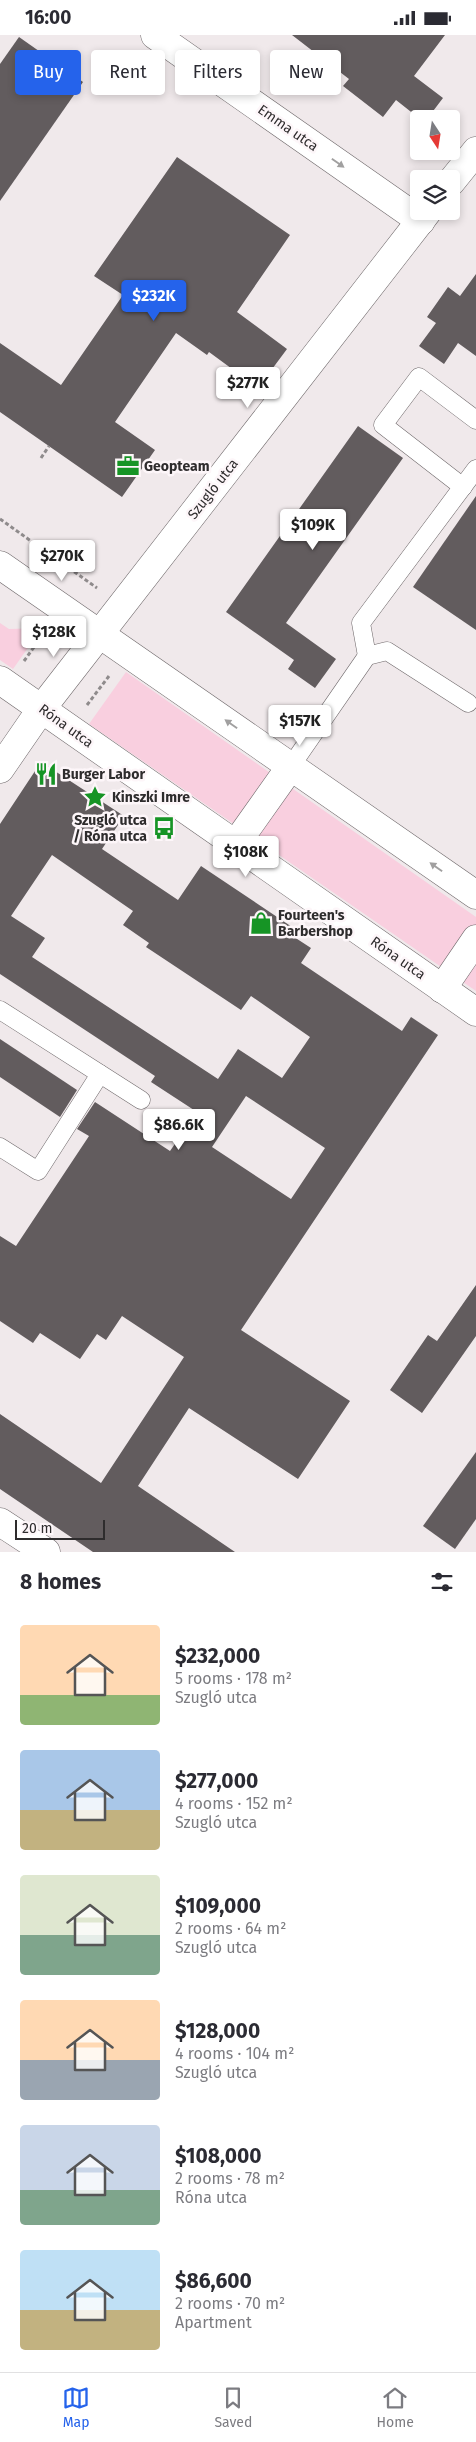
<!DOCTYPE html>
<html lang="en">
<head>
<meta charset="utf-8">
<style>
  :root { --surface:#fff; --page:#f2f2f3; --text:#2b2b33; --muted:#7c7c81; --line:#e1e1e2; --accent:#2563eb }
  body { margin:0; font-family:"Fira Sans",sans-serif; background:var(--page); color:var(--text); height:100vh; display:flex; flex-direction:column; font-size:19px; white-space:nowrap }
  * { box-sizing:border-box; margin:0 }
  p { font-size:16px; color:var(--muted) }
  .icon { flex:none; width:28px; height:28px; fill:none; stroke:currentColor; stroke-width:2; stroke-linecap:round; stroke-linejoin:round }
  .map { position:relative; height:1517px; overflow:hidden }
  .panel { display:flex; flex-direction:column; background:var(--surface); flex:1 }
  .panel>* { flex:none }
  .guide { position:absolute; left:15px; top:15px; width:446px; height:45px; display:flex; gap:10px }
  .needle { width:32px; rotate:168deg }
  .buttons { position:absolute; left:410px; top:75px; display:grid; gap:10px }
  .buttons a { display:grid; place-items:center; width:50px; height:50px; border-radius:5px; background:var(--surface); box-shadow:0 2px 8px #0003; font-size:25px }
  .scale { position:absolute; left:15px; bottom:12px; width:90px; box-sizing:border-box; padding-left:5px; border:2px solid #2e2c2d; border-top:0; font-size:14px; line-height:18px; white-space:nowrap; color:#2e2c2d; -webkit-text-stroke:4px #fdf6f9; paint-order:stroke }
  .price { position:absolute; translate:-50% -42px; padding:0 11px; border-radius:5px; background:#fff; color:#222; font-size:16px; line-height:32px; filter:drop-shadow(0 1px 2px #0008) }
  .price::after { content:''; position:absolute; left:50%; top:30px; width:15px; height:11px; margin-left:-8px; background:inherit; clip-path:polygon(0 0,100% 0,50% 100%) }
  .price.current { background:var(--accent); color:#fff }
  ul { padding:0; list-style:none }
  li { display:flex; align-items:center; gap:15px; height:125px; padding:0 20px }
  li span { display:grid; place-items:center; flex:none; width:140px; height:100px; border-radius:5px; color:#555 }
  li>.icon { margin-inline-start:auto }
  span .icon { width:60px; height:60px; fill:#fffc; stroke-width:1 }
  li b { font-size:21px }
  h2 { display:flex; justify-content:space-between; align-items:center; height:60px; padding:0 20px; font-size:21px }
  .tag { padding:0 18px; border-radius:5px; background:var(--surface); box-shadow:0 2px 8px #0003; font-size:18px; line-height:45px }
  .tag.current { background:var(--accent); color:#fff }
  .status { display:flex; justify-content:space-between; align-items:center; height:35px; padding:0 25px; background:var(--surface); direction:ltr }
  .status svg { height:14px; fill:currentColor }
  .menu { display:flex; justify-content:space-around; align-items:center; height:70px; border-top:1px solid var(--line); background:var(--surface); font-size:14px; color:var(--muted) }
  .menu a { display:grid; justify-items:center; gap:2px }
  .menu .current { color:var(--accent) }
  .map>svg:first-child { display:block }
  .green { fill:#f9cfdf }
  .building { fill:#625c5e; fill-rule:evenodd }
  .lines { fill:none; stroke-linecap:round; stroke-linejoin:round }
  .service-casing { stroke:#6f696b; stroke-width:19 }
  .minor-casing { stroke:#6f696b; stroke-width:29 }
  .tertiary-casing { stroke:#6f696b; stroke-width:29 }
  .path { stroke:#8f8b8c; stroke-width:3; stroke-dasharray:4 2.5; stroke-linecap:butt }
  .service { stroke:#fff; stroke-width:18 }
  .minor { stroke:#fff; stroke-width:28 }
  .tertiary { stroke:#fff; stroke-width:28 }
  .oneway { fill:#a1a0a0 }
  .labels { text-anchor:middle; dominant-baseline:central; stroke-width:5; stroke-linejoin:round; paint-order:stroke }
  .street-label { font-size:14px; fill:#2e2c2d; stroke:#fdf6f9 }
  .poi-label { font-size:14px; font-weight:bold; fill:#2e2c2d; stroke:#fdf6f9; text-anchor:start }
</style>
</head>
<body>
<div class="status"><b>16:00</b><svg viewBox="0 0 49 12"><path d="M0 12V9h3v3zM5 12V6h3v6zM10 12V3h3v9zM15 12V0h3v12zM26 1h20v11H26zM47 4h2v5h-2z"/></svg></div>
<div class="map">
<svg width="476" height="1517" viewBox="0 0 476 1517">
  <rect width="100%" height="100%" fill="#f0e9eb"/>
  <g class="green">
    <polygon points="0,588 9,594 42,593 13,634 0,625"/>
    <polygon points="126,637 476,882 476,956 89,689"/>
  </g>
  <g class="building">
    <polygon points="292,0 445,0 414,41 443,63 427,84 420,84 396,65 383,82 343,51 349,44"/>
    <polygon points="19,2 83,47 0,166 0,29"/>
    <polygon points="177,122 290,200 237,277 287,314 258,353 209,317 207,320 176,298 115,387 155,415 122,462 0,377 0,308 61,350 123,260 94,241"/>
    <polygon points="476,239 476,321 458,308 444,329 419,311 436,288 427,282 448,252 460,261"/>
    <polygon points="358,391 403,423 286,588 336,624 315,653 288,634 294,625 226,577"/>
    <polygon points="476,461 476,595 413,552"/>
    <path d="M41 727 124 781 102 814 178 865 201 831 295 894 291 900 311 913 301 928 402 996 411 982 438 1000 241 1295 350 1366 298 1444 189 1373 138 1451 235 1517H93L0 1454V1379L101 1448 184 1322 122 1281 106 1305 97 1299 80 1324 40 1298 33 1308 0 1286V1201L16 1211 89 1101 77 1094 95 1067 170 1116 197 1077 151 1047 155 1041 0 939V789ZM52 820 133 876 123 890 149 908 146 912 241 975 251 961 310 1002 282 1043 238 1014 218 1044 32 922 45 903 11 881ZM246 1061 325 1113 291 1164 212 1112Z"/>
    <polygon points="0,1004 77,1055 60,1082 0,1042"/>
    <polygon points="476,1250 476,1301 422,1378 390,1355 428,1300 437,1306"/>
    <polygon points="476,1417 476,1484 455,1514 423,1491"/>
  </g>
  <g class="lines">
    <defs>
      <g id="service">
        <polyline points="463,452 383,390 419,342 476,385"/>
        <polyline points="367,621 361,588 476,434"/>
        <polyline points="291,731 367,621 387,616 468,668"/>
        <polyline points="0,975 141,1065"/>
        <polyline points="0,1112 38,1136 100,1039"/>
      </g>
      <g id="minor">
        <polyline points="155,0 421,186"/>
        <polyline points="451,147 476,116"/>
        <polyline points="42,673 428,176"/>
        <polyline points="235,810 291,731"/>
        <polyline points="442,954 476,904"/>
        <polyline points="0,1487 46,1517"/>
      </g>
      <g id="tertiary">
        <polyline points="0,530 476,860"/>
        <polyline points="0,645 476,977"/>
        <polyline points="0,734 42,673"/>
      </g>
    </defs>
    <use href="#service" class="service-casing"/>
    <use href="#minor" class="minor-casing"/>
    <use href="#tertiary" class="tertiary-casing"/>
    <g class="path">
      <polyline points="41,423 49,411"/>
      <polyline points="0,484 97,553"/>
      <polyline points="24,626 45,597"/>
      <polyline points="87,670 109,641"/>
    </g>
    <use href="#service" class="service"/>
    <use href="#minor" class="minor"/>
    <use href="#tertiary" class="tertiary"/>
  </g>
  <defs><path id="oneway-solid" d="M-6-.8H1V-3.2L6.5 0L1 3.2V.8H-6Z" transform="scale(1.25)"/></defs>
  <g class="oneway">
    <use href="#oneway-solid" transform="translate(338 128) rotate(35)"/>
    <use href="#oneway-solid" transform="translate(231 689) rotate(-145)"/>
    <use href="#oneway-solid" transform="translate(436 832) rotate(-145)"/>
  </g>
  <defs>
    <symbol id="office-bare" viewBox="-9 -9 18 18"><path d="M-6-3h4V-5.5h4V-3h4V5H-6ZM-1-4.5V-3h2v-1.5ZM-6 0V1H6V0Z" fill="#169425" stroke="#fdf6f9" stroke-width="2.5" paint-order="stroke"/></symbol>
    <symbol id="restaurant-bare" viewBox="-9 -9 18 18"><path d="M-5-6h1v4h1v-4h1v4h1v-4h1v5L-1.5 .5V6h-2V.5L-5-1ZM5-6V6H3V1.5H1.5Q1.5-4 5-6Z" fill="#169425" stroke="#fdf6f9" stroke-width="2.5" paint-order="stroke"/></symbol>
    <symbol id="sight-bare" viewBox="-9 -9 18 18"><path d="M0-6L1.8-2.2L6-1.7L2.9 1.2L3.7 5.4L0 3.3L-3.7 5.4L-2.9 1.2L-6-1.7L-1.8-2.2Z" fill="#169425" stroke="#fdf6f9" stroke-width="2.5" paint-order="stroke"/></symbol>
    <symbol id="bus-bare" viewBox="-9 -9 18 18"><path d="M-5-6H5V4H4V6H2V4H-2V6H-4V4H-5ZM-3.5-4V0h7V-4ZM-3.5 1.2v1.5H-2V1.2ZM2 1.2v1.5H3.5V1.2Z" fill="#169425" stroke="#fdf6f9" stroke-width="2.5" paint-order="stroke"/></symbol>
    <symbol id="shop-bare" viewBox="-9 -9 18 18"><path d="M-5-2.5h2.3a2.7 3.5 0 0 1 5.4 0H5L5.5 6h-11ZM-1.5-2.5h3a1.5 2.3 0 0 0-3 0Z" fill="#169425" stroke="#fdf6f9" stroke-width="2.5" paint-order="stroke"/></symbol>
  </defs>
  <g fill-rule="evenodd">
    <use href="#office-bare" x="112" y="415" width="32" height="32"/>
    <use href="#restaurant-bare" x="30" y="723" width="32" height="32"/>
    <use href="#sight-bare" x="79" y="746" width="32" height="32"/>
    <use href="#bus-bare" x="148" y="777" width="32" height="32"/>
    <use href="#shop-bare" x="245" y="872" width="32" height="32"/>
  </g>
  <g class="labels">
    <g class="street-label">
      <text transform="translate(288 93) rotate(35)">Emma utca</text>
      <text transform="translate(213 454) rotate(-52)">Szugló utca</text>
      <text transform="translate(66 691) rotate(36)">Róna utca</text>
      <text transform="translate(398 923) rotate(35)">Róna utca</text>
    </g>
    <g class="poi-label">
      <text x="144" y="431">Geopteam</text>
      <text x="62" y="739">Burger Labor</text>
      <text x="112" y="762">Kinszki Imre</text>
      <text x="147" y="785" text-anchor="end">Szugló utca<tspan x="147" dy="16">/ Róna utca</tspan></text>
      <text x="278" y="880">Fourteen's<tspan x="278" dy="16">Barbershop</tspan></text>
    </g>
  </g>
</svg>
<div class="buttons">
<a><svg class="needle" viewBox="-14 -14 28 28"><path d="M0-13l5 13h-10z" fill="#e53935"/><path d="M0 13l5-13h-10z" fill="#7c7c81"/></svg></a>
<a><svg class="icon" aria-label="layers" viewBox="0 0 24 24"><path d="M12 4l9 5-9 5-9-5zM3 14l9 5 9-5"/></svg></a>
</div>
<div class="scale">20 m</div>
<b class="price current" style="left:154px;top:287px">$232K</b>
<b class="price" style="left:248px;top:374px">$277K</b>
<b class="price" style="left:313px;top:516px">$109K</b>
<b class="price" style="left:62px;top:547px">$270K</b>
<b class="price" style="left:54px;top:623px">$128K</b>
<b class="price" style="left:300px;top:712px">$157K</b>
<b class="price" style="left:246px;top:843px">$108K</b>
<b class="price" style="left:179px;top:1116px">$86.6K</b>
<div class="guide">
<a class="tag current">Buy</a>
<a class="tag">Rent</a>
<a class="tag">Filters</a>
<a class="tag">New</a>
</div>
</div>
<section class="panel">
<h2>8 homes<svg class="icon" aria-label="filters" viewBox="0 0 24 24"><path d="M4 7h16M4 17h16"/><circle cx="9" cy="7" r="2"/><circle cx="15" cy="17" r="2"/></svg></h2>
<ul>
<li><span style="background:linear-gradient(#ffd9b3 70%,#8fb573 0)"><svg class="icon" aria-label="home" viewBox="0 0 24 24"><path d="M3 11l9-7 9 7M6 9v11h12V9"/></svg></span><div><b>$232,000</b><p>5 rooms · 178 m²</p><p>Szugló utca</p></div></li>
<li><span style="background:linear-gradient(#a9c7e8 60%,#c2b280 0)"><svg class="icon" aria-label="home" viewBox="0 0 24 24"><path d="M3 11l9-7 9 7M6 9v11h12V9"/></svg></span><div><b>$277,000</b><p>4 rooms · 152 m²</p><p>Szugló utca</p></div></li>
<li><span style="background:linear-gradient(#dfe7d0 60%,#7fa58c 0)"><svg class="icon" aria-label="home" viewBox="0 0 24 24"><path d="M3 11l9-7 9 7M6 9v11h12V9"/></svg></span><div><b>$109,000</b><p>2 rooms · 64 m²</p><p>Szugló utca</p></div></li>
<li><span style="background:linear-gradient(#ffd9b3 60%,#9aa5b1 0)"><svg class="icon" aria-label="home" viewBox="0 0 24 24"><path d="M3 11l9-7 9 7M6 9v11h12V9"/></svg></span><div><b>$128,000</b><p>4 rooms · 104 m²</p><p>Szugló utca</p></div></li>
<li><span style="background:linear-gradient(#c9d6e8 65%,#7fa58c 0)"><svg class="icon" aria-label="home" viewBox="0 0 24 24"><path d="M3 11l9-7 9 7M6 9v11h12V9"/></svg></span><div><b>$108,000</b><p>2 rooms · 78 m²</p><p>Róna utca</p></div></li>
<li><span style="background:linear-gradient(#bfe0f5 60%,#c2b280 0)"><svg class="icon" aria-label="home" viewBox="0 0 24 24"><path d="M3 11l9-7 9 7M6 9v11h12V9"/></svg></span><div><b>$86,600</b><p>2 rooms · 70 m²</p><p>Apartment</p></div></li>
</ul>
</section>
<nav class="menu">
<a class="current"><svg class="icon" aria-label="map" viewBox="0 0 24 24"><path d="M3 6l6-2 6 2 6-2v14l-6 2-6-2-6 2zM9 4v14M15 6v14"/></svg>Map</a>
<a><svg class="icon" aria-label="saved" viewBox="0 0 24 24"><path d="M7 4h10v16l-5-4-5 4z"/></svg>Saved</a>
<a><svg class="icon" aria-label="home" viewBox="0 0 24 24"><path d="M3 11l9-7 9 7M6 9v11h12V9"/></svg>Home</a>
</nav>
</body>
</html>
